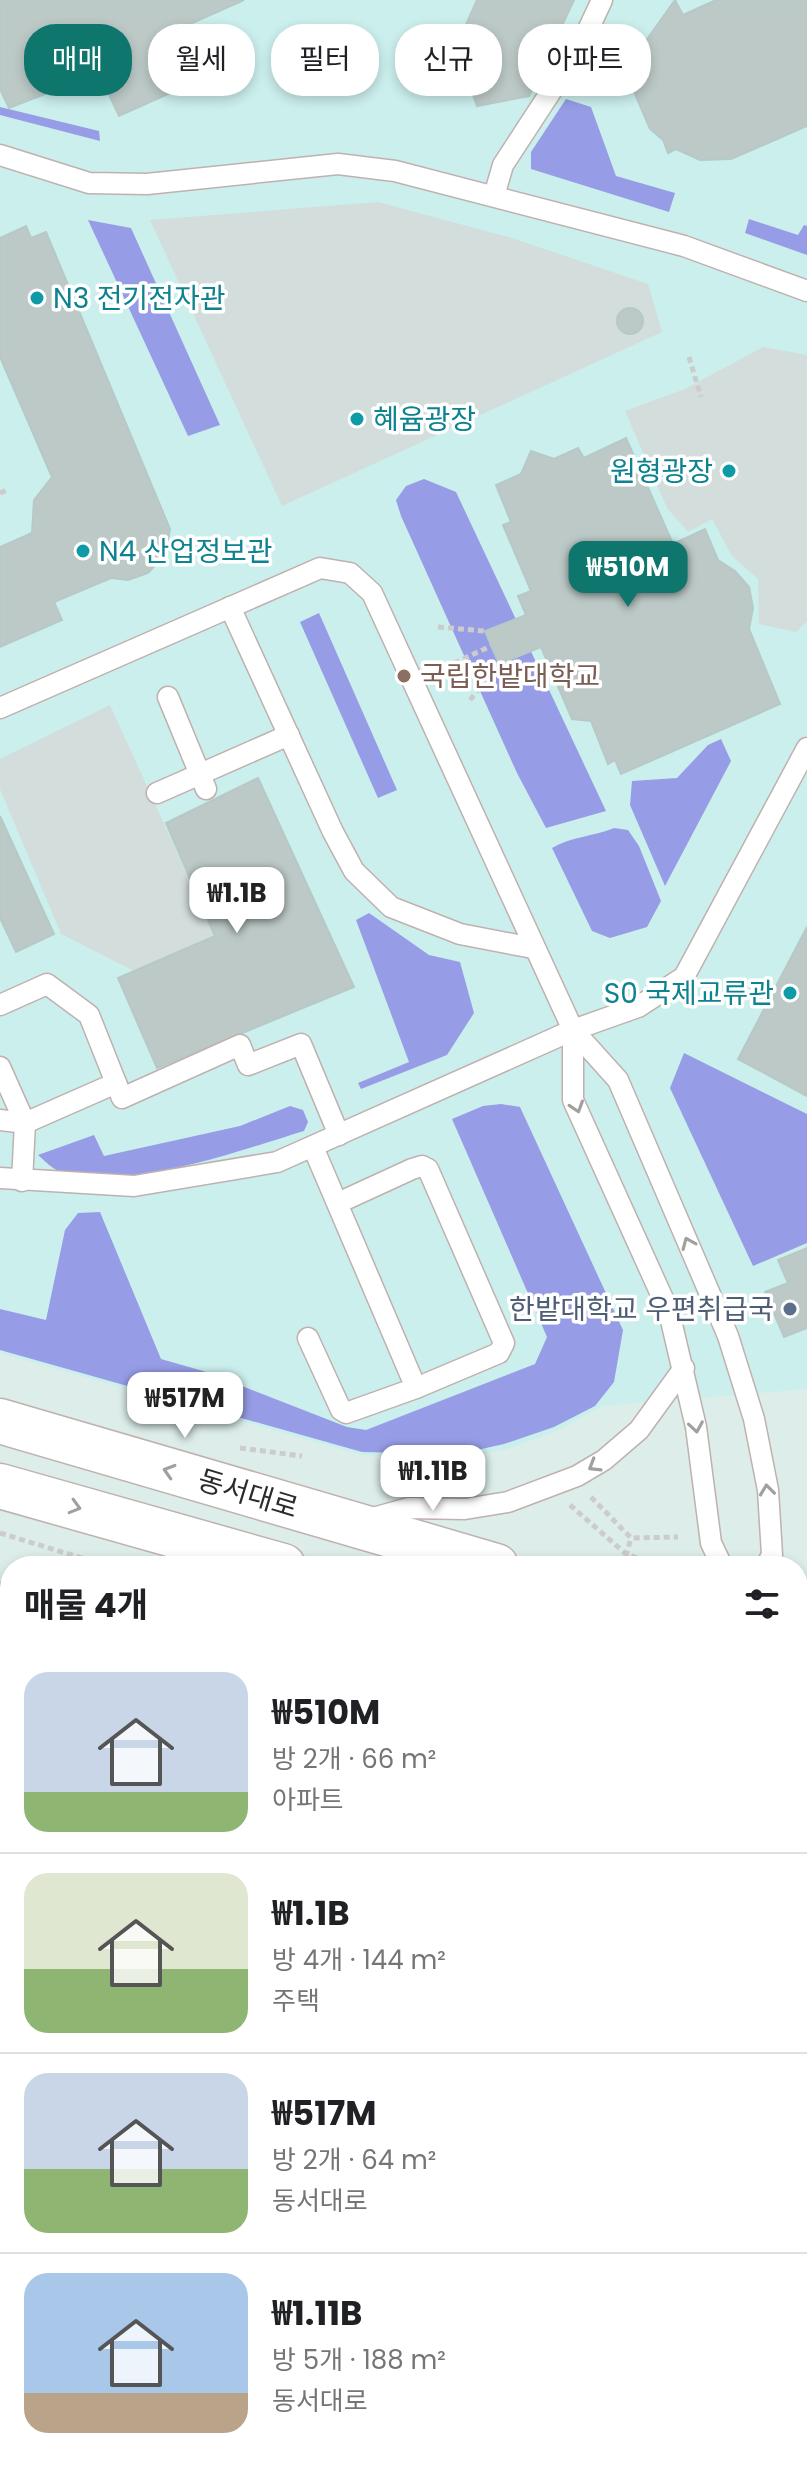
<!DOCTYPE html>
<html lang="ko">
<head>
<meta charset="utf-8">
<style>
  :root { --surface:#fff; --page:#f6f6f6; --text:#202124; --muted:#757577; --line:#e0e0e0; --accent:#0f766e }
  body { margin:0; font-family:Poppins,"Noto Sans KR",sans-serif; background:var(--page); color:var(--text); height:100vh; display:flex; flex-direction:column; font-size:30px; white-space:nowrap }
  * { box-sizing:border-box; margin:0 }
  p { font-size:26px; color:var(--muted) }
  .icon { flex:none; width:44px; height:44px; fill:none; stroke:currentColor; stroke-width:2; stroke-linecap:round; stroke-linejoin:round }
  .map { position:relative; flex:1; overflow:hidden }
  .sheet { position:absolute; left:0px; top:1556px; width:808px; height:912px; display:flex; flex-direction:column; background:var(--surface); border-radius:32px 32px 0 0; box-shadow:0 4px 12px #0003 }
  .sheet>* { flex:none }
  .hud { position:absolute; left:24px; top:24px; width:760px; height:72px; display:flex; gap:16px }
  .price { position:absolute; translate:-50% -68px; padding:0 18px; border-radius:16px; background:#fff; color:#222; font-size:26px; line-height:52px; filter:drop-shadow(0 2px 4px #0008) }
  .price::after { content:''; position:absolute; left:50%; top:48px; width:24px; height:18px; margin-left:-12px; background:inherit; clip-path:polygon(0 0,100% 0,50% 100%) }
  .price.selected { background:var(--accent); color:#fff }
  ul { padding:0; list-style:none }
  li { display:flex; align-items:center; gap:24px; height:200px; padding:0 24px }
  li+li { border-top:2px solid var(--line) }
  li span { display:grid; place-items:center; flex:none; width:224px; height:160px; border-radius:24px; color:#555 }
  li>.icon { margin-inline-start:auto }
  span .icon { width:96px; height:96px; fill:#fffc; stroke-width:1 }
  li b { font-size:34px }
  h2 { display:flex; justify-content:space-between; align-items:center; height:96px; padding:0 24px; font-size:34px }
  .pill { padding:0 28px; border-radius:32px; background:var(--surface); box-shadow:0 4px 12px #0003; font-size:28px; line-height:72px }
  .pill.selected { background:var(--accent); color:#fff }
  .map>svg:first-child { display:block }
  .education { fill:#cbefed }
  .green { fill:#969de6 }
  .plaza { fill:#d3dddc }
  .building { fill:#bcc9c7; stroke:#b6c9c7; stroke-width:2 }
  .lines { fill:none; stroke-linecap:round; stroke-linejoin:round }
  .service-casing { stroke:#bfb1b0; stroke-width:23 }
  .tertiary-casing { stroke:#bfb1b0; stroke-width:47 }
  .path { stroke:#ccc; stroke-width:5; stroke-dasharray:6 4; stroke-linecap:butt }
  .service { stroke:#fff; stroke-width:20 }
  .tertiary { stroke:#fff; stroke-width:44 }
  .oneway { stroke:#a0a0a0 }
  .culture-dot { fill:#0f9aa8; stroke:#fff; stroke-width:3 }
  .education-dot { fill:#8d6e63; stroke:#fff; stroke-width:3 }
  .service-dot { fill:#5c6f8a; stroke:#fff; stroke-width:3 }
  .labels { text-anchor:middle; dominant-baseline:central; stroke-width:7; stroke-linejoin:round; paint-order:stroke }
  .culture-label { font-size:28px; fill:#0d838f; stroke:#fff; text-anchor:start }
  .education-label { font-size:28px; fill:#785e54; stroke:#fff; text-anchor:start }
  .service-label { font-size:28px; fill:#4e5e75; stroke:#fff; text-anchor:end }
  .street-label { font-size:28px; fill:#2b2b2b; stroke:#fff }
</style>
</head>
<body>
<div class="map">
<svg width="807" height="2468" viewBox="0 0 807 2468">
  <rect width="100%" height="100%" fill="#dcedea"/>
  <polygon class="education" points="0,0 807,0 807,1389 602,1406 555,1432 507,1449 459,1458 362,1455 0,1353"/>
  <g class="green">
    <polygon points="566,99 591,107 616,176 675,193 669,212 531,169 531,152"/>
    <polygon points="0,107 99,131 100,141 0,115"/>
    <polygon points="749,219 798,235 804,225 807,226 807,255 745,233"/>
    <polygon points="88,220 131,228 220,425 188,436"/>
    <polygon points="424,479 456,492 606,811 546,828 517,773 401,516 396,500 406,486"/>
    <polygon points="319,613 397,790 378,798 300,622"/>
    <polygon points="721,739 731,761 665,886 630,805 632,781 677,778 708,745"/>
    <path d="M614 828 628 830 639 846 661 901 647 927 610 938 592 931 552 848C573 836 592 837 614 828Z"/>
    <polygon points="369,913 429,955 460,962 474,1013 447,1055 361,1089 358,1083 409,1062 356,920"/>
    <polygon points="684,1053 807,1114 807,1243 753,1266 670,1088"/>
    <polygon points="501,1104 520,1107 623,1330 614,1382 595,1406 554,1427 504,1444 459,1454 362,1452 0,1350 0,1309 46,1320 65,1230 78,1213 100,1212 161,1359 203,1371 347,1427 366,1430 535,1364 547,1337 452,1119 483,1106"/>
    <path d="M290 1106 303 1110 308 1122 304 1131C244 1149 116 1196 57 1170 50 1167 44 1160 38 1155L94 1135 104 1156 240 1126Z"/>
    <polygon points="0,1581 10,1584 10,2458 798,2458 798,2081 807,2081 807,2468 0,2468"/>
  </g>
  <g class="plaza">
    <polygon points="378,202 512,238 648,284 662,332 282,506 150,220"/>
    <polygon points="763,347 807,355 807,621 796,632 759,624 758,579 732,556 712,519 688,532 667,508 625,411 685,389"/>
    <polygon points="110,705 215,936 134,971 61,934 0,789 0,759"/>
  </g>
  <g class="building">
    <polygon points="0,0 244,0 165,35 188,85 119,116 99,73 9,108 0,89"/>
    <polygon points="477,0 574,0 529,96 477,106 456,47"/>
    <polygon points="675,0 683,15 716,0 807,0 807,126 731,159 700,160 676,149 668,153 663,140 650,129 635,94 636,79 632,71 638,52"/>
    <polygon points="26,226 31,238 46,232 170,529 165,555 148,573 128,580 111,578 54,602 62,620 0,647 0,547 32,533 34,500 52,477 0,357 0,238"/>
    <circle cx="630" cy="321" r="13"/>
    <polygon points="626,438 673,544 705,529 718,560 735,571 749,587 753,608 749,629 780,704 621,774 615,760 608,764 591,721 572,719 541,647 499,664 485,631 526,615 518,596 531,591 503,525 511,522 496,485 521,474 531,451 554,459 578,448 584,458"/>
    <polygon points="258,778 354,987 157,1068 118,978 215,936 166,823"/>
    <polygon points="0,816 54,934 16,952 0,918"/>
    <polygon points="807,927 807,1096 738,1059"/>
    <polygon points="807,1248 807,1328 784,1337 765,1292 788,1283 778,1260"/>
  </g>
  <g class="lines">
    <defs>
      <g id="service">
        <polyline points="0,155 89,183 147,184 338,164 395,171 684,246 807,291"/>
        <polyline points="494,196 503,165 580,47 602,0"/>
        <polyline points="230,607 333,832 354,871 391,907 460,934 533,948"/>
        <polyline points="168,697 206,789"/>
        <polyline points="0,708 320,568 350,573 372,593 573,1030 618,1080 728,1336 754,1419 768,1490 772,1555 766,1566"/>
        <polyline points="157,793 289,735"/>
        <polyline points="0,1005 47,984 89,1015 122,1098 240,1045 248,1065 301,1044 339,1135"/>
        <polyline points="573,1030 573,1100 669,1312 696,1427 711,1543 722,1566"/>
        <polyline points="0,1067 25,1123 116,1083"/>
        <polyline points="0,1120 25,1123 22,1181"/>
        <polyline points="0,1178 134,1186 277,1162 573,1030 638,1007 684,977 807,748"/>
        <polyline points="338,1203 412,1169 422,1166 428,1169 504,1343 499,1353 416,1388"/>
        <polyline points="308,1338 341,1410 346,1413 416,1388 313,1147"/>
        <polyline points="366,1520 409,1508 465,1509 508,1502 577,1476 604,1460 639,1430 684,1368"/>
      </g>
      <g id="tertiary">
        <polyline points="0,1421 496,1566"/>
        <polyline points="0,1486 283,1566"/>
        <polyline points="798,1632 807,1634"/>
        <polyline points="798,1701 807,1703"/>
      </g>
    </defs>
    <use href="#service" class="service-casing"/>
    <use href="#tertiary" class="tertiary-casing"/>
    <g class="path">
      <polyline points="689,357 701,397"/>
      <polyline points="0,493 9,489"/>
      <polyline points="438,627 485,631"/>
      <polyline points="454,663 491,646"/>
      <polyline points="470,700 499,664"/>
      <polyline points="240,1448 302,1456"/>
      <polyline points="591,1497 631,1538 678,1537"/>
      <polyline points="570,1505 626,1554 648,1562 692,1566"/>
      <polyline points="0,1533 108,1566"/>
      <polyline points="623,1566 631,1538"/>
      <polyline points="798,1588 807,1590"/>
      <polyline points="798,1744 807,1745"/>
    </g>
    <use href="#service" class="service"/>
    <use href="#tertiary" class="tertiary"/>
  </g>
  <defs><path id="oneway-chevron" d="M-2-3.5L2.5 0L-2 3.5" fill="none" stroke-width="1.6" stroke-linecap="round" stroke-linejoin="round" transform="scale(2)"/></defs>
  <g class="oneway">
    <use href="#oneway-chevron" transform="translate(577 1107) rotate(72)"/>
    <use href="#oneway-chevron" transform="translate(688 1243) rotate(-113)"/>
    <use href="#oneway-chevron" transform="translate(696 1427) rotate(81)"/>
    <use href="#oneway-chevron" transform="translate(594 1466) rotate(149)"/>
    <use href="#oneway-chevron" transform="translate(169 1471) rotate(-163)"/>
    <use href="#oneway-chevron" transform="translate(767 1490) rotate(-97)"/>
    <use href="#oneway-chevron" transform="translate(75 1507) rotate(16)"/>
  </g>
  <g class="culture-dot">
    <circle cx="37" cy="298" r="8"/>
    <circle cx="357" cy="419" r="8"/>
    <circle cx="729" cy="471" r="8"/>
    <circle cx="83" cy="551" r="8"/>
    <circle cx="790" cy="993" r="8"/>
  </g>
  <circle class="education-dot" cx="404" cy="676" r="8"/>
  <circle class="service-dot" cx="790" cy="1309" r="8"/>
  <g class="labels">
    <g class="culture-label">
      <text x="53" y="298">N3 전기전자관</text>
      <text x="373" y="419">혜윰광장</text>
      <text x="713" y="471" text-anchor="end">원형광장</text>
      <text x="99" y="551">N4 산업정보관</text>
      <text x="774" y="993" text-anchor="end">S0 국제교류관</text>
    </g>
    <g class="education-label">
      <text x="420" y="676">국립한밭대학교</text>
    </g>
    <g class="service-label">
      <text x="774" y="1309">한밭대학교 우편취급국</text>
    </g>
    <g class="street-label">
      <text transform="translate(248 1494) rotate(17)">동서대로</text>
    </g>
  </g>
</svg>
<b class="price selected" style="left:628px;top:609px">₩510M</b>
<b class="price" style="left:237px;top:935px">₩1.1B</b>
<b class="price" style="left:185px;top:1440px">₩517M</b>
<b class="price" style="left:433px;top:1513px">₩1.11B</b>
<div class="hud">
<a class="pill selected">매매</a>
<a class="pill">월세</a>
<a class="pill">필터</a>
<a class="pill">신규</a>
<a class="pill">아파트</a>
</div>
<section class="sheet">
<h2>매물 4개<svg class="icon" aria-label="filters" viewBox="0 0 24 24"><path d="M4 7h16M4 17h16"/><circle cx="9" cy="7" r="2"/><circle cx="15" cy="17" r="2"/></svg></h2>
<ul>
<li><span style="background:linear-gradient(#c9d6e8 75%,#8fb573 0)"><svg class="icon" aria-label="home" viewBox="0 0 24 24"><path d="M3 11l9-7 9 7M6 9v11h12V9"/></svg></span><div><b>₩510M</b><p>방 2개 · 66 m²</p><p>아파트</p></div></li>
<li><span style="background:linear-gradient(#dfe7d0 60%,#8fb573 0)"><svg class="icon" aria-label="home" viewBox="0 0 24 24"><path d="M3 11l9-7 9 7M6 9v11h12V9"/></svg></span><div><b>₩1.1B</b><p>방 4개 · 144 m²</p><p>주택</p></div></li>
<li><span style="background:linear-gradient(#c9d6e8 60%,#8fb573 0)"><svg class="icon" aria-label="home" viewBox="0 0 24 24"><path d="M3 11l9-7 9 7M6 9v11h12V9"/></svg></span><div><b>₩517M</b><p>방 2개 · 64 m²</p><p>동서대로</p></div></li>
<li><span style="background:linear-gradient(#a9c7e8 75%,#b9a48a 0)"><svg class="icon" aria-label="home" viewBox="0 0 24 24"><path d="M3 11l9-7 9 7M6 9v11h12V9"/></svg></span><div><b>₩1.11B</b><p>방 5개 · 188 m²</p><p>동서대로</p></div></li>
</ul>
</section>
</div>
</body>
</html>
